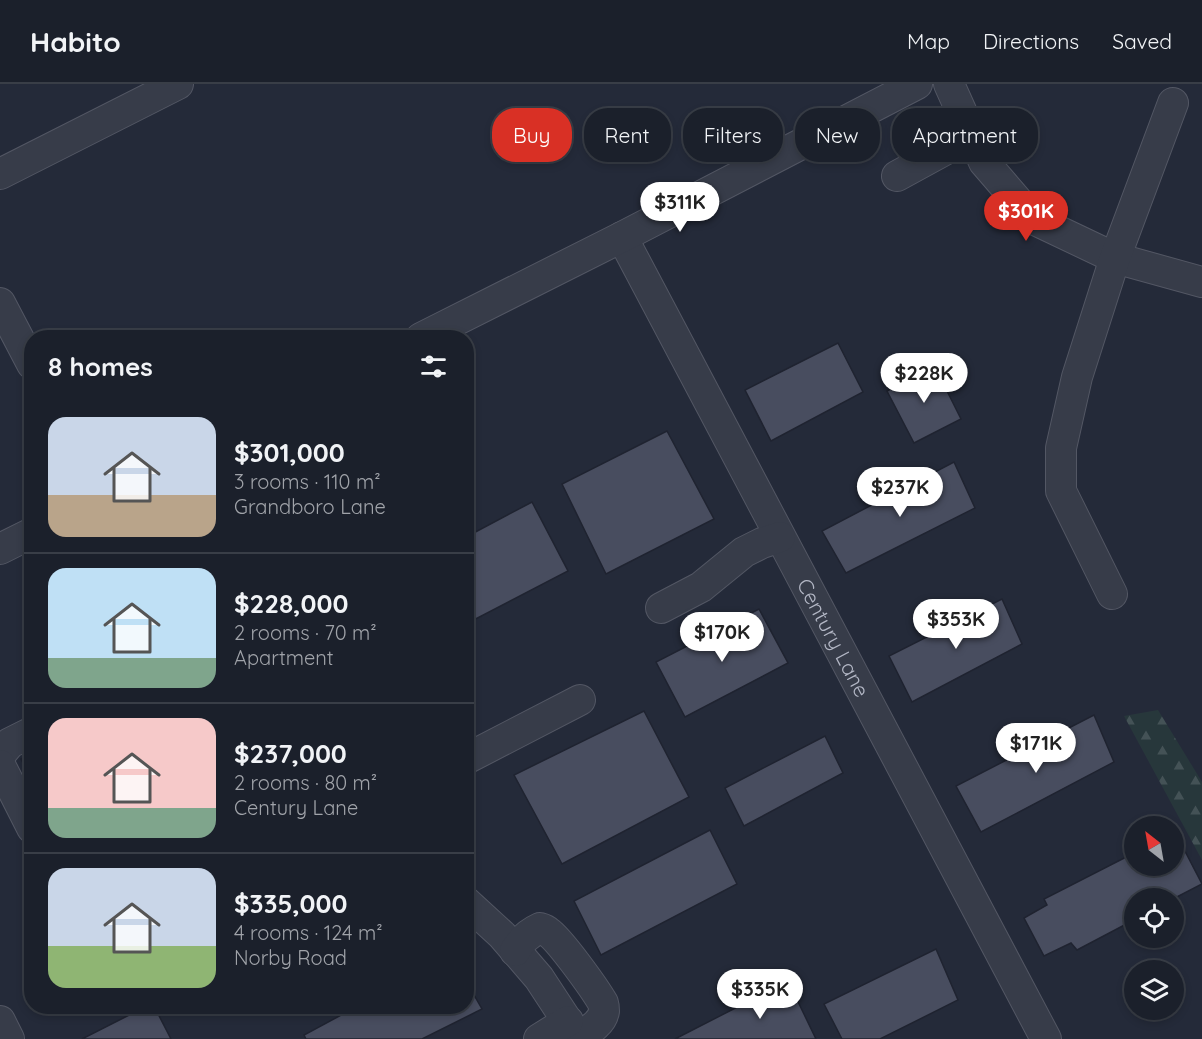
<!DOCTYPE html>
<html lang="en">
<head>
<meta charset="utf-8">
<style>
  :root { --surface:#1b202b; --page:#242833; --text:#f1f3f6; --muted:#a0a3a9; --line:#393e47; --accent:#d93025 }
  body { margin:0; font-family:Quicksand,sans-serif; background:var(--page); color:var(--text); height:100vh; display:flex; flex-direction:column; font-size:22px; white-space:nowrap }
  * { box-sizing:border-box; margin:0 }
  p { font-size:20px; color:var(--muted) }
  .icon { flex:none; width:33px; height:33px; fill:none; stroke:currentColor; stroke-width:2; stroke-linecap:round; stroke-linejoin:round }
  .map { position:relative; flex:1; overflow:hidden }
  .sheet { position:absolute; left:24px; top:246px; width:450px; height:684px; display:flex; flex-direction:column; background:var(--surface); border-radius:24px; box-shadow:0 3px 9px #0003,0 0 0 2px var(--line) }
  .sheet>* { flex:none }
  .top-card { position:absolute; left:492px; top:24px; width:570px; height:54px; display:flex; gap:12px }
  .needle { width:39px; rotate:329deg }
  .controls { position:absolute; left:1124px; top:732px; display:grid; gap:12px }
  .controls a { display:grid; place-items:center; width:60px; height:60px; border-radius:50%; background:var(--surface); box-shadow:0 3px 9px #0003,0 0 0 2px var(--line); font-size:30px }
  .price { position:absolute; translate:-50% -51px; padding:0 14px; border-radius:21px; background:#fff; color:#222; font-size:20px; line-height:39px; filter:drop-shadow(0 2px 3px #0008) }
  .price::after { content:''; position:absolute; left:50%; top:36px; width:18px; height:14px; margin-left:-9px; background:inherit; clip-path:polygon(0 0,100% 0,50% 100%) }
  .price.on { background:var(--accent); color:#fff }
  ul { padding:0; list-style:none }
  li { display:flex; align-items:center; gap:18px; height:150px; padding:0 24px }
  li+li { border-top:2px solid var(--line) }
  li span { display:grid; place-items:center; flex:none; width:168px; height:120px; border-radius:18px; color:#555 }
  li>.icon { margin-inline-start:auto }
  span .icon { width:72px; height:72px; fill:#fffc; stroke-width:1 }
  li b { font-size:26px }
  h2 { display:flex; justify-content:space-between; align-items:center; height:72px; padding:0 24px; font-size:26px }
  .tag { padding:0 21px; border-radius:24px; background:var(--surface); box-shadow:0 3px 9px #0003,0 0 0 2px var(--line); font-size:21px; line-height:54px }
  .tag.on { background:var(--accent); color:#fff }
  header { display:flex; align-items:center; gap:36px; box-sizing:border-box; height:84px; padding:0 30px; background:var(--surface); border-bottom:2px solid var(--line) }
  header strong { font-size:28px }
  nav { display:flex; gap:33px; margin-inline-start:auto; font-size:21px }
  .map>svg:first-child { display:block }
  .forest { fill:url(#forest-firs) }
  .building { fill:#484d5f; stroke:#1f2330; stroke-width:1.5 }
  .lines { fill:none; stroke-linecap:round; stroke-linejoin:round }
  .minor-casing { stroke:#535764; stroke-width:32 }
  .minor { stroke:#373c49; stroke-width:30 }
  .labels { text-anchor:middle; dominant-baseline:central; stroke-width:4.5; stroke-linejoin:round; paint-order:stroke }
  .street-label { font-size:21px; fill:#b3b7c5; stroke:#1d212e }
</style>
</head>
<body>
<header>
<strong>Habito</strong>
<nav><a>Map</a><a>Directions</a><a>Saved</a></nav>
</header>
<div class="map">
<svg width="1202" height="955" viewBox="0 0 1202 955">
  <defs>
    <pattern id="forest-firs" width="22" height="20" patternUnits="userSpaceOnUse" patternTransform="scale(1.5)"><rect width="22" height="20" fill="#27373b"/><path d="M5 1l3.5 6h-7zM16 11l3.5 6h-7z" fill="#445256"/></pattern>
  </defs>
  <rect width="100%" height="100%" fill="#242a39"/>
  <polygon class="forest" points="1158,626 1202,698 1202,776 1124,632"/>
  <g class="building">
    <polygon points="838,259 863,308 771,357 745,306"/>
    <polygon points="934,281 961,335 914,359 887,307"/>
    <polygon points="667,347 714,435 606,490 562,400"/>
    <polygon points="954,378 975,424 846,489 822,447"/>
    <polygon points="532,418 568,487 466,540 466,453"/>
    <polygon points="1002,515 1022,560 912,618 889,572"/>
    <polygon points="759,525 788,579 685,633 656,578"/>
    <polygon points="644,627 689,713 562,780 514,691"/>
    <polygon points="1094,631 1114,678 981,748 956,702"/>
    <polygon points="825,652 843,689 744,742 725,704"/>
    <polygon points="32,670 32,696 21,675"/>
    <polygon points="710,746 737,800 601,871 574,817"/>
    <polygon points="1175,748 1202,800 1173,815 1134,814 1134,836 1077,866 1071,859 1044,872 1024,834 1047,821 1044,815 1134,769 1134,782 1173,782 1173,749"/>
    <polygon points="936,865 958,916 880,955 842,955 824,920"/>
    <polygon points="466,897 482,925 422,955 306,955 304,951 358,922 466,922"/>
    <polygon points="788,897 816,955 675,955"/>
    <polygon points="147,922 154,922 171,955 82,955"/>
  </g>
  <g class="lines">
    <defs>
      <g id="minor">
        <polyline points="949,0 984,78 1033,135 1115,174 1202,198"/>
        <polyline points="0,90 178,0"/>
        <polyline points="897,92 972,51"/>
        <path id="s1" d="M622 153 1046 955"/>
        <polyline points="0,219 32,280"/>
        <polyline points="421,254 622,153 917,0"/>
        <polyline points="0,465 32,449"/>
        <polyline points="1112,510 1061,407 1061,364 1077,293 1115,174 1173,19"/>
        <polyline points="661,524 701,503 744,468 762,459 780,453"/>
        <polyline points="0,671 10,659 32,648"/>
        <polyline points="466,675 580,616"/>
        <polyline points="0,681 32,744"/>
        <polyline points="466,818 502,851 539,894 579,955"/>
        <path d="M515 867C521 856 529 849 540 844 544 845 546 846 548 848 560 856 595 905 603 919 604 922 604 924 604 927 602 940 588 947 578 953"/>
        <polyline points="0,937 9,955"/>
        <polyline points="539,955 568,937"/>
      </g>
    </defs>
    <use href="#minor" class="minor-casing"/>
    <use href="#minor" class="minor"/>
  </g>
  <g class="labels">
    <g class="street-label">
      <text stroke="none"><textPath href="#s1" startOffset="453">Century Lane</textPath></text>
    </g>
  </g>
</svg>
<div class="controls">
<a><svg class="needle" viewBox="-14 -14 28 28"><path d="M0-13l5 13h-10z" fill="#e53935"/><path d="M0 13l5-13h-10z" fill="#a0a3a9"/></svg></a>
<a><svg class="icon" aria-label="locate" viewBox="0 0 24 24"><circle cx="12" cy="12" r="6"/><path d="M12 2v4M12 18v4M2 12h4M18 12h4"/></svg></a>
<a><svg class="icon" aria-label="layers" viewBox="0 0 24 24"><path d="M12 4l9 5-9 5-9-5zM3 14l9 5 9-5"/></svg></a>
</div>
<b class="price" style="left:680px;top:149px">$311K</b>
<b class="price on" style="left:1026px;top:158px">$301K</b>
<b class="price" style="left:924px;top:320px">$228K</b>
<b class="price" style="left:900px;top:434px">$237K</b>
<b class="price" style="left:956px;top:566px">$353K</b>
<b class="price" style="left:722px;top:579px">$170K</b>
<b class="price" style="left:1036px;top:690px">$171K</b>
<b class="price" style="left:760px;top:936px">$335K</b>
<div class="top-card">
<a class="tag on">Buy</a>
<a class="tag">Rent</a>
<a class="tag">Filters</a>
<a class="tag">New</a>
<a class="tag">Apartment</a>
</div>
<section class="sheet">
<h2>8 homes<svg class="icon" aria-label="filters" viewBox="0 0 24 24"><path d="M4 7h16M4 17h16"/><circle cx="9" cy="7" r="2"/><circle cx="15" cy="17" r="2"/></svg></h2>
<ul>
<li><span style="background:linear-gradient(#c9d6e8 65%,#b9a48a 0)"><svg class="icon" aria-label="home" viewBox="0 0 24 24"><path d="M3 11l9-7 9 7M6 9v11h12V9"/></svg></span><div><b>$301,000</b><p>3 rooms · 110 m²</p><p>Grandboro Lane</p></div></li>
<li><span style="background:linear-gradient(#bfe0f5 75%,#7fa58c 0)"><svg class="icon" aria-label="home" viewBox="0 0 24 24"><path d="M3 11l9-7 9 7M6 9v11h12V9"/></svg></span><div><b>$228,000</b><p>2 rooms · 70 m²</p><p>Apartment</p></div></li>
<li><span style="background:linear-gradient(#f6c9c9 75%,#7fa58c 0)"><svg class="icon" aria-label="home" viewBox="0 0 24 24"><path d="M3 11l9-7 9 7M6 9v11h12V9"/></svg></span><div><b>$237,000</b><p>2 rooms · 80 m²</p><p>Century Lane</p></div></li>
<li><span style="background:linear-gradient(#c9d6e8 65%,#8fb573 0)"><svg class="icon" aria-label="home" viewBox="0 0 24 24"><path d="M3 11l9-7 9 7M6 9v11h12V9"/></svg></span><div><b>$335,000</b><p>4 rooms · 124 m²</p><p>Norby Road</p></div></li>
</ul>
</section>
</div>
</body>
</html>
